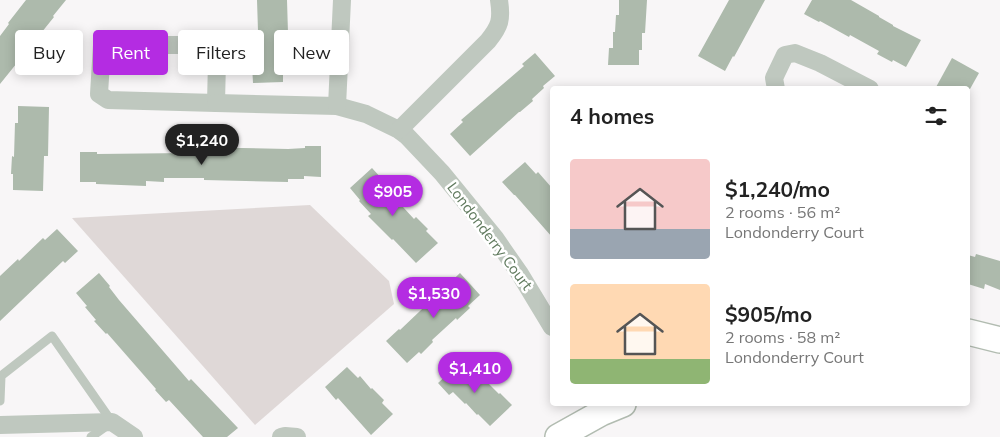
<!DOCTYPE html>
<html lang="en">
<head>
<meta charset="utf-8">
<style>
  :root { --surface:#fff; --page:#f6f6f6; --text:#222; --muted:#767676; --accent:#b42ce2 }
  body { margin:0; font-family:Mulish,sans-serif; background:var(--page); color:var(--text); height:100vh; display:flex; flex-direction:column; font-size:19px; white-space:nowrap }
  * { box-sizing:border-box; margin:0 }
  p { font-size:16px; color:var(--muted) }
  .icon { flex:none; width:28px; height:28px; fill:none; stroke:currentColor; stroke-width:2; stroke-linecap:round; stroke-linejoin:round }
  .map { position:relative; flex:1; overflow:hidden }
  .drawer { position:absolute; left:550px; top:86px; width:420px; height:320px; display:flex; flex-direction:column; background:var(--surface); border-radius:5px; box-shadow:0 2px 12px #0003 }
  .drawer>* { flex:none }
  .hud { position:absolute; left:15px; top:30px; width:460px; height:45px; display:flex; gap:10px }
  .price { position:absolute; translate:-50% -42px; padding:0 11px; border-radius:18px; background:var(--accent); color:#fff; font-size:16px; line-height:32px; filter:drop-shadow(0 1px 2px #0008) }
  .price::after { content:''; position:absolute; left:50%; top:30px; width:15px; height:11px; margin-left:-8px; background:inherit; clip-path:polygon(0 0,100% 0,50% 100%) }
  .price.current { background:#222; color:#fff }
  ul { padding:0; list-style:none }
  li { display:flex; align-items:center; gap:15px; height:125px; padding:0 20px }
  li span { display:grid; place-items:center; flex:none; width:140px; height:100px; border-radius:5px; color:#555 }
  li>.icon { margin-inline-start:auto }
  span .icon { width:60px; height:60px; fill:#fffc; stroke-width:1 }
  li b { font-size:21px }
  h2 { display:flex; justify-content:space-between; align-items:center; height:60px; padding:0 20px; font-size:21px }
  .pill { padding:0 18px; border-radius:5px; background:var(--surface); box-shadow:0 2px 12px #0003; font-size:18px; line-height:45px }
  .pill.current { background:var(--accent); color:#fff }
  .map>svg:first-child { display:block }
  .green { fill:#dfd8d7 }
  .building { fill:#adbaac }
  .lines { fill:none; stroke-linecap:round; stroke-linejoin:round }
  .secondary-casing { stroke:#b2bcb1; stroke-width:28 }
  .lane { stroke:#bfc8bf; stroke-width:9 }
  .street { stroke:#bfc8bf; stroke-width:18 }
  .secondary { stroke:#fff; stroke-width:25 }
  .labels { text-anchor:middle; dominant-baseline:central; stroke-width:5; stroke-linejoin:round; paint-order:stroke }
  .street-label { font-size:15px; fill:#607a5e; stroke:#fff }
</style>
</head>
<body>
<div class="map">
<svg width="1000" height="437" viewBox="0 0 1000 437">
  <rect width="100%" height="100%" fill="#f8f6f7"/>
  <polygon class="green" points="310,205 389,281 394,304 255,425 72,218"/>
  <g class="building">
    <polygon points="26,0 66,0 53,16 54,17 0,84 0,36 9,24 8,23"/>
    <polygon points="257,0 287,0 288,33 286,33 287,65 283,65 283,82 253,83 252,65 257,65 256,31 258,31"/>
    <polygon points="619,0 647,0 645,33 642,33 642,50 639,50 639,65 608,65 609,48 613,48 613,32 615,32 616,15 619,15"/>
    <polygon points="729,0 765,0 734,57 733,56 725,71 698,56"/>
    <polygon points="812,0 851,0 879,16 879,17 893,25 893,26 921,40 906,67 893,60 892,62 877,54 879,51 850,35 849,37 820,21 819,22 804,14"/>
    <polygon points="535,53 555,76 543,86 544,88 532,99 533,101 520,112 519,112 470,156 450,134 463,122 461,120 524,66 522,64"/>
    <polygon points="952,58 979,73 970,89 935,89"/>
    <polygon points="18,106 49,107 48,156 44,156 43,191 13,190 13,174 11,174 12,156 14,157 15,123 18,123"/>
    <polygon points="305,146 321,146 321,177 304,176 304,179 288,179 288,182 204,180 204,178 164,178 164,182 146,181 146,186 96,184 96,182 80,182 80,152 97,152 97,154 187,153 187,147 288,149 305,148"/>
    <polygon points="525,162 536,174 538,172 552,188 552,237 515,195 514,195 502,182"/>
    <polygon points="372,168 383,180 380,182 414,219 416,217 428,229 426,231 438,243 416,263 393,239 392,240 368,216 371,214 359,201 360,200 350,188"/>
    <polygon points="57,229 78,251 65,263 63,261 0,321 0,276 18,259 19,261 43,238 45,240"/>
    <polygon points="976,254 1000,261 1000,290 985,284 984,289 968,284 968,255 975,257"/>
    <polygon points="99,273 110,286 109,287 119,300 189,381 191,379 238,428 227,437 203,437 169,400 166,402 155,390 156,389 107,333 106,334 94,321 96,320 85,307 87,306 76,293"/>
    <polygon points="460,273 480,295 468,306 470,308 457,320 456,318 432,340 433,342 421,354 419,352 407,363 386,341 399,329 400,330"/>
    <polygon points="461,362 472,374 474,372 486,384 487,382 499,394 500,393 512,405 490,426 478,414 477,415 466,403 465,404 453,392 449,395 438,383"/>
    <polygon points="347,367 358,378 360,376 371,389 372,388 384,400 382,403 393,414 371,435 338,398 336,400 325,387"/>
  </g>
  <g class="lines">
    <defs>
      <g id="secondary">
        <polyline points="968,332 1000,340"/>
        <polyline points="558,437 601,413 623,404"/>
      </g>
    </defs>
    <use href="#secondary" class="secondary-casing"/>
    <polyline class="lane" points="0,401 1,376 52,336 112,422 91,437"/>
    <g class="street">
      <polygon points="102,45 207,45 215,49 217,61 216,103 108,100 99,94"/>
      <polyline points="776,89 774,78 785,55 795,53 820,63 870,89"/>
      <polyline points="216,103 337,106 366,114 399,130 407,136 442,173 495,238 520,274 552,327"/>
      <polyline points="337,106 342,0"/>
      <path d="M399 130 488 41C500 26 502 20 499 0"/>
      <polyline points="0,425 112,422 134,437"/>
      <polyline points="281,437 285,436 297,437"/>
    </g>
    <use href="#secondary" class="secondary"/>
  </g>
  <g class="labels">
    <g class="street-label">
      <text transform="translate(490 236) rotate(53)">Londonderry Court</text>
    </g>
  </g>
</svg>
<b class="price current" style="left:202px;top:166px">$1,240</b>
<b class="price" style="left:393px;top:217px">$905</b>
<b class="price" style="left:434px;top:319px">$1,530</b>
<b class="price" style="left:475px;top:394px">$1,410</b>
<div class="hud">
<a class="pill">Buy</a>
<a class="pill current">Rent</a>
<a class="pill">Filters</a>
<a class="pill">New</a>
</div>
<section class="drawer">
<h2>4 homes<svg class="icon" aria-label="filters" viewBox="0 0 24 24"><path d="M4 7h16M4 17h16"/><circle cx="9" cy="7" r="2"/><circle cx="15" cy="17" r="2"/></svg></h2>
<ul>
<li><span style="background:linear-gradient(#f6c9c9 70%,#9aa5b1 0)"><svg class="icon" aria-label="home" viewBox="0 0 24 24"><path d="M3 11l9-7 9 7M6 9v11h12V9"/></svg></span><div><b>$1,240/mo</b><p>2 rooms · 56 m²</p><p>Londonderry Court</p></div></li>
<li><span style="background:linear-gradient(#ffd9b3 75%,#8fb573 0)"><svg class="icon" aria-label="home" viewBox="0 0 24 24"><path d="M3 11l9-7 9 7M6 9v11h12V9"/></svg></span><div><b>$905/mo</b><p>2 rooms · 58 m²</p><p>Londonderry Court</p></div></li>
</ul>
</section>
</div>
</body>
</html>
